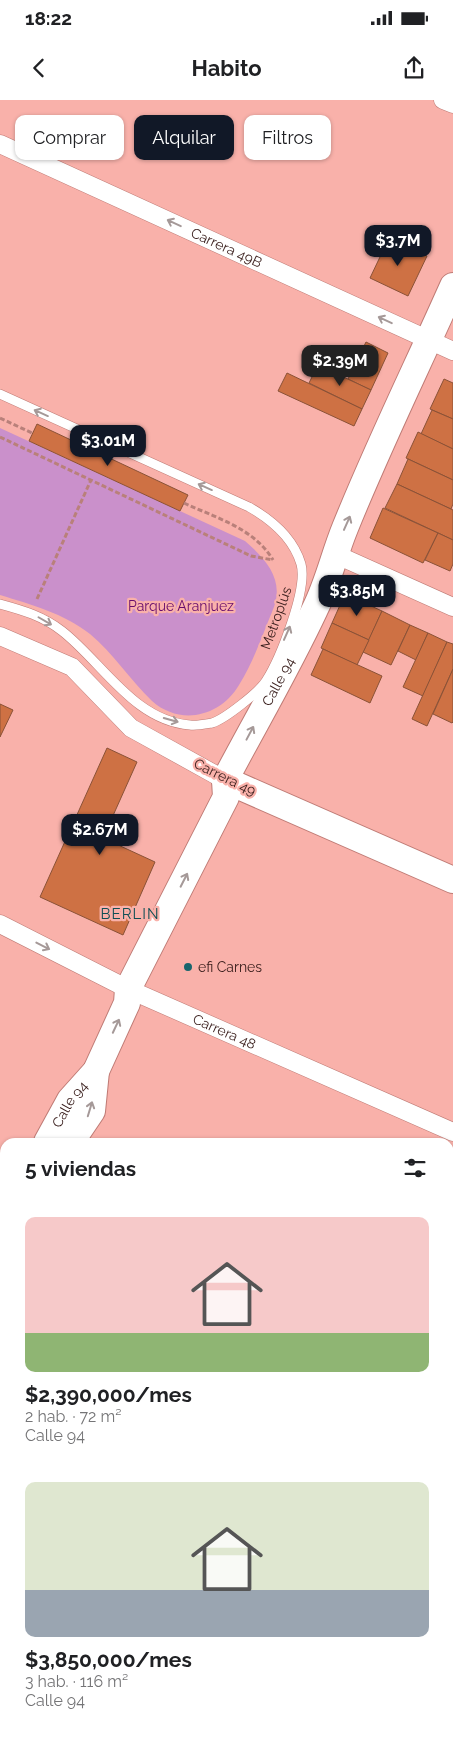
<!DOCTYPE html>
<html lang="es">
<head>
<meta charset="utf-8">
<style>
  :root { --surface:#fff; --page:#f6f6f6; --text:#202124; --muted:#757577; --accent:#111827 }
  body { margin:0; font-family:Raleway,sans-serif; background:var(--page); color:var(--text); height:100vh; display:flex; flex-direction:column; font-size:19px; white-space:nowrap }
  * { box-sizing:border-box; margin:0 }
  p { font-size:16px; color:var(--muted) }
  .icon { flex:none; width:28px; height:28px; fill:none; stroke:currentColor; stroke-width:2; stroke-linecap:round; stroke-linejoin:round }
  .map { position:relative; flex:1; overflow:hidden }
  .drawer { position:absolute; left:0px; top:1038px; width:454px; height:601px; display:flex; flex-direction:column; background:var(--surface); border-radius:15px 15px 0 0; box-shadow:0 1px 4px #0004 }
  .drawer>* { flex:none }
  .guide { position:absolute; left:15px; top:15px; width:424px; height:45px; display:flex; gap:10px }
  .price { position:absolute; translate:-50% -42px; padding:0 11px; border-radius:10px; background:var(--accent); color:#fff; font-size:16px; line-height:32px; filter:drop-shadow(0 1px 2px #0008) }
  .price::after { content:''; position:absolute; left:50%; top:30px; width:15px; height:11px; margin-left:-8px; background:inherit; clip-path:polygon(0 0,100% 0,50% 100%) }
  .price.selected { background:#222; color:#fff }
  ul { padding:0; list-style:none }
  li { display:grid; align-content:center; gap:10px; height:265px; padding:0 25px }
  li span { display:grid; place-items:center; height:155px; border-radius:10px; color:#555 }
  li>.icon { margin-inline-start:auto }
  span .icon { width:90px; height:90px; fill:#fffc; stroke-width:1 }
  li b { font-size:21px }
  h2 { display:flex; justify-content:space-between; align-items:center; height:60px; padding:0 25px; font-size:21px }
  .tag { padding:0 18px; border-radius:10px; background:var(--surface); box-shadow:0 1px 4px #0004; font-size:18px; line-height:45px }
  .tag.selected { background:var(--accent); color:#fff }
  .status { display:flex; justify-content:space-between; align-items:center; height:35px; padding:0 25px; background:var(--surface); direction:ltr }
  .status svg { height:14px; fill:currentColor }
  header { display:flex; justify-content:space-between; align-items:center; height:65px; padding:0 25px; background:var(--surface); font-size:22px; font-weight:700 }
  .map>svg:first-child { display:block }
  .green { fill:#ca90cb }
  .building { fill:#ce7144; stroke:#8a5237 }
  .lines { fill:none; stroke-linecap:round; stroke-linejoin:round }
  .lane-casing { stroke:#bf7b75; stroke-width:10 }
  .street-casing { stroke:#bf7b75; stroke-width:19 }
  .secondary-casing { stroke:#bf7b75; stroke-width:28 }
  .path { stroke:#b9807a; stroke-width:3; stroke-dasharray:5 2.5; stroke-linecap:butt }
  .lane { stroke:#fff; stroke-width:9 }
  .street { stroke:#fff; stroke-width:18 }
  .secondary { stroke:#fff; stroke-width:26 }
  .oneway { stroke:#a59998 }
  .poi-dot { fill:#18656d; stroke:#f9b1aa; stroke-width:2 }
  .labels { text-anchor:middle; dominant-baseline:central; stroke-width:4.5; stroke-linejoin:round; paint-order:stroke }
  .street-label { font-size:14px; fill:#381d1b; stroke:#f9b1aa }
  .park-label { font-size:14px; fill:#670c6c; stroke:#f9b1aa }
  .poi-label { font-size:14px; fill:#381d1b; stroke:#f9b1aa; text-anchor:start }
  .neighbourhood-label { font-size:15px; letter-spacing:1px; fill:#104e54; stroke:#f9b1aa }
</style>
</head>
<body>
<div class="status"><b>18:22</b><svg viewBox="0 0 49 12"><path d="M0 12V9h3v3zM5 12V6h3v6zM10 12V3h3v9zM15 12V0h3v12zM26 1h20v11H26zM47 4h2v5h-2z"/></svg></div>
<header><svg class="icon" aria-label="back" viewBox="0 0 24 24"><path d="M15 5l-7 7 7 7"/></svg>Habito<svg class="icon" aria-label="share" viewBox="0 0 24 24"><path d="M12 15V3M7 8l5-5 5 5M5 13v7h14v-7"/></svg></header>
<div class="map">
<svg width="453" height="1638" viewBox="0 0 453 1638">
  <rect width="100%" height="100%" fill="#f9b1aa"/>
  <g class="green">
    <path d="M0 328 245 441C267 460 286 481 272 512 262 536 253 563 239 585 220 617 180 626 152 601 130 580 113 553 90 534 63 513 32 505 0 495Z"/>
    <polygon points="453,1542 453,1602 449,1604 449,1547"/>
    <polygon points="291,1634 409,1634 407,1638 290,1638"/>
  </g>
  <g class="building">
    <polygon points="389,138 427,156 408,196 370,178"/>
    <polygon points="366,242 388,253 371,290 348,279"/>
    <polygon points="318,265 371,290 362,309 309,283"/>
    <polygon points="287,273 362,309 354,326 278,291"/>
    <polygon points="444,279 453,283 453,319 430,309"/>
    <polygon points="432,310 453,319 453,349 421,334"/>
    <polygon points="37,324 188,395 180,411 29,341"/>
    <polygon points="418,332 453,349 453,380 406,358"/>
    <polygon points="408,359 453,380 453,404 451,409 397,384"/>
    <polygon points="397,384 453,410 453,440 385,408"/>
    <polygon points="383,408 438,433 423,463 370,438"/>
    <polygon points="438,433 453,440 453,464 450,471 425,460"/>
    <polygon points="345,494 382,511 369,540 332,523"/>
    <polygon points="382,511 410,525 391,565 363,552"/>
    <polygon points="332,523 369,540 357,565 321,548"/>
    <polygon points="410,525 428,533 416,560 398,551"/>
    <polygon points="428,533 447,542 423,596 403,587"/>
    <polygon points="447,542 453,544 453,569 427,626 412,619"/>
    <polygon points="323,549 382,576 370,603 311,575"/>
    <polygon points="453,569 453,622 452,623 433,614"/>
    <polygon points="0,604 13,610 0,637"/>
    <polygon points="107,648 137,662 103,738 155,762 123,835 40,797"/>
    <polygon points="453,1611 453,1638 421,1638 423,1634 449,1634 449,1613"/>
  </g>
  <g class="lines">
    <defs>
      <path id="lane" d="M0 294 249 407C272 420 293 437 301 464 308 489 280 559 266 581 259 592 225 619 212 623 206 624 196 626 190 625 134 621 102 562 62 531 43 516 22 510 0 504"/>
      <g id="street">
        <polyline points="443,0 453,4"/>
        <path id="s1" d="M0 44 453 251"/>
        <polyline points="337,455 453,507"/>
        <polyline points="0,536 72,567 131,628 225,680"/>
        <path id="s2" d="M0 824 128 889 453 1032"/>
        <polyline points="0,1077 5,1079"/>
        <polyline points="449,1283 453,1285"/>
        <polyline points="0,1329 5,1331"/>
        <polyline points="449,1362 453,1351"/>
        <polyline points="0,1617 5,1619"/>
        <polyline points="33,1634 41,1638"/>
      </g>
      <g id="secondary">
        <polyline points="225,680 453,780"/>
        <path id="s3" d="M47 1042 70 1000 96 971 127 903 128 889 226 697 225 680C255 623 288 567 315 509 328 483 334 455 345 428 378 346 417 267 453 186"/>
        <polyline points="71,1042 92,1011 96,971"/>
        <polyline points="0,1140 5,1129"/>
        <polyline points="0,1196 5,1182"/>
        <polyline points="0,1586 5,1588"/>
        <polyline points="107,1634 117,1638"/>
      </g>
    </defs>
    <use href="#lane" class="lane-casing"/>
    <use href="#street" class="street-casing"/>
    <use href="#secondary" class="secondary-casing"/>
    <g class="path">
      <polyline points="0,318 32,333"/>
      <polyline points="0,337 251,456 273,460"/>
      <path d="M184 403C216 418 254 428 273 460"/>
      <polyline points="37,499 91,380"/>
    </g>
    <use href="#lane" class="lane"/>
    <use href="#street" class="street"/>
    <use href="#secondary" class="secondary"/>
  </g>
  <defs><path id="oneway-shaft" d="M-6 0H5M1.5-3L5.5 0L1.5 3" fill="none" stroke-width="1.6" stroke-linecap="round" stroke-linejoin="round" transform="scale(1.25)"/></defs>
  <g class="oneway">
    <use href="#oneway-shaft" transform="translate(174 123) rotate(-155)"/>
    <use href="#oneway-shaft" transform="translate(385 220) rotate(-155)"/>
    <use href="#oneway-shaft" transform="translate(41 313) rotate(-156)"/>
    <use href="#oneway-shaft" transform="translate(205 387) rotate(-156)"/>
    <use href="#oneway-shaft" transform="translate(347 423) rotate(-66)"/>
    <use href="#oneway-shaft" transform="translate(45 521) rotate(30)"/>
    <use href="#oneway-shaft" transform="translate(287 533) rotate(-66)"/>
    <use href="#oneway-shaft" transform="translate(171 620) rotate(16)"/>
    <use href="#oneway-shaft" transform="translate(250 633) rotate(-62)"/>
    <use href="#oneway-shaft" transform="translate(184 780) rotate(-63)"/>
    <use href="#oneway-shaft" transform="translate(43 846) rotate(27)"/>
    <use href="#oneway-shaft" transform="translate(116 926) rotate(-65)"/>
    <use href="#oneway-shaft" transform="translate(90 1009) rotate(-73)"/>
  </g>
  <circle class="poi-dot" cx="188" cy="867" r="5"/>
  <g class="labels">
    <g class="street-label">
      <text stroke="none"><textPath href="#s1" startOffset="249">Carrera 49B</textPath></text>
      <text transform="translate(276 518) rotate(-70)">Metroplús</text>
      <text stroke="none"><textPath href="#s3" startOffset="520">Calle 94</textPath></text>
      <text transform="translate(225 677) rotate(26)">Carrera 49</text>
      <text stroke="none"><textPath href="#s2" startOffset="249">Carrera 48</textPath></text>
      <text stroke="none"><textPath href="#s3" startOffset="44">Calle 94</textPath></text>
    </g>
    <g class="park-label">
      <text x="181" y="506">Parque Aranjuez</text>
    </g>
    <g class="poi-label">
      <text x="198" y="867">efi Carnes</text>
    </g>
    <g class="neighbourhood-label">
      <text x="130" y="814">BERLIN</text>
    </g>
  </g>
</svg>
<b class="price" style="left:398px;top:167px">$3.7M</b>
<b class="price selected" style="left:340px;top:287px">$2.39M</b>
<b class="price" style="left:108px;top:367px">$3.01M</b>
<b class="price" style="left:357px;top:517px">$3.85M</b>
<b class="price" style="left:100px;top:756px">$2.67M</b>
<div class="guide">
<a class="tag">Comprar</a>
<a class="tag selected">Alquilar</a>
<a class="tag">Filtros</a>
</div>
<section class="drawer">
<h2>5 viviendas<svg class="icon" aria-label="filters" viewBox="0 0 24 24"><path d="M4 7h16M4 17h16"/><circle cx="9" cy="7" r="2"/><circle cx="15" cy="17" r="2"/></svg></h2>
<ul>
<li><span style="background:linear-gradient(#f6c9c9 75%,#8fb573 0)"><svg class="icon" aria-label="home" viewBox="0 0 24 24"><path d="M3 11l9-7 9 7M6 9v11h12V9"/></svg></span><div><b>$2,390,000/mes</b><p>2 hab. · 72 m²</p><p>Calle 94</p></div></li>
<li><span style="background:linear-gradient(#dfe7d0 70%,#9aa5b1 0)"><svg class="icon" aria-label="home" viewBox="0 0 24 24"><path d="M3 11l9-7 9 7M6 9v11h12V9"/></svg></span><div><b>$3,850,000/mes</b><p>3 hab. · 116 m²</p><p>Calle 94</p></div></li>
</ul>
</section>
</div>
</body>
</html>
